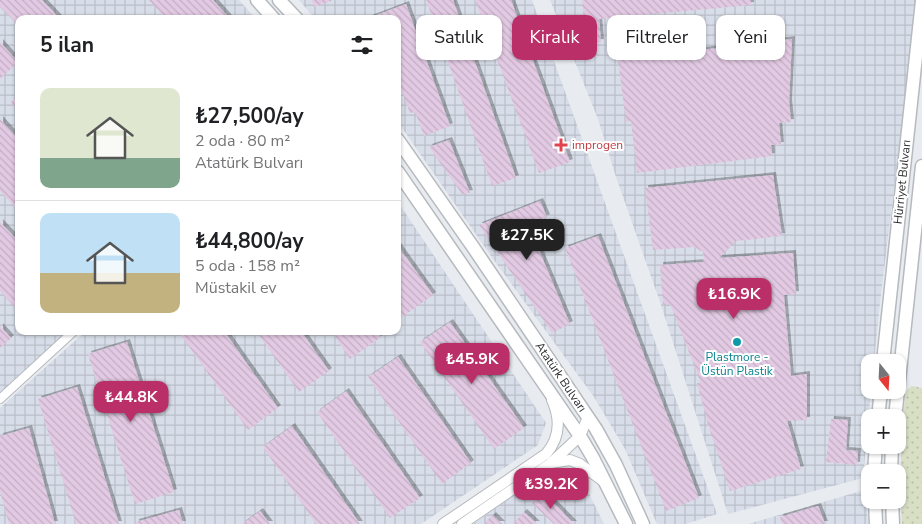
<!DOCTYPE html>
<html lang="tr">
<head>
<meta charset="utf-8">
<style>
  :root { --surface:#fff; --page:#f6f6f6; --text:#202124; --muted:#757577; --line:#e0e0e0; --accent:#ba2f68 }
  body { margin:0; font-family:"Nunito Sans",sans-serif; background:var(--page); color:var(--text); height:100vh; display:flex; flex-direction:column; font-size:19px; white-space:nowrap }
  * { box-sizing:border-box; margin:0 }
  p { font-size:16px; color:var(--muted) }
  .icon { flex:none; width:28px; height:28px; fill:none; stroke:currentColor; stroke-width:2; stroke-linecap:round; stroke-linejoin:round }
  .map { position:relative; flex:1; overflow:hidden }
  .side { position:absolute; left:15px; top:15px; width:386px; height:320px; display:flex; flex-direction:column; background:var(--surface); border-radius:10px; box-shadow:0 1px 4px #0004 }
  .side>* { flex:none }
  .guide { position:absolute; left:416px; top:15px; width:430px; height:45px; display:flex; gap:10px }
  .needle { width:32px; rotate:162deg }
  .controls { position:absolute; left:861px; top:354px; display:grid; gap:10px }
  .controls a { display:grid; place-items:center; width:45px; height:45px; border-radius:10px; background:var(--surface); box-shadow:0 1px 4px #0004; font-size:25px }
  .price { position:absolute; translate:-50% -42px; padding:0 11px; border-radius:10px; background:var(--accent); color:#fff; font-size:16px; line-height:32px; filter:drop-shadow(0 1px 2px #0008) }
  .price::after { content:''; position:absolute; left:50%; top:30px; width:15px; height:11px; margin-left:-8px; background:inherit; clip-path:polygon(0 0,100% 0,50% 100%) }
  .price.on { background:#222; color:#fff }
  ul { padding:0; list-style:none }
  li { display:flex; align-items:center; gap:15px; height:125px; padding:0 25px }
  li+li { border-top:1px solid var(--line) }
  li span { display:grid; place-items:center; flex:none; width:140px; height:100px; border-radius:10px; color:#555 }
  li>.icon { margin-inline-start:auto }
  span .icon { width:60px; height:60px; fill:#fffc; stroke-width:1 }
  li b { font-size:21px }
  h2 { display:flex; justify-content:space-between; align-items:center; height:60px; padding:0 25px; font-size:21px }
  .tag { padding:0 18px; border-radius:10px; background:var(--surface); box-shadow:0 1px 4px #0004; font-size:18px; line-height:45px }
  .tag.on { background:var(--accent); color:#fff }
  .map>svg:first-child { display:block }
  .industrial { fill:url(#industrial-grid) }
  .grass { fill:url(#grass-dots) }
  .building { fill:url(#building-back-hatch); filter:url(#shadow) }
  .lines { fill:none; stroke-linecap:round; stroke-linejoin:round }
  .minor-casing { stroke:#b6b9bd; stroke-width:10 }
  .tertiary-casing { stroke:#b6b9bd; stroke-width:12 }
  .primary-casing { stroke:#b6b9bd; stroke-width:15 }
  .minor { stroke:#fff; stroke-width:8 }
  .tertiary { stroke:#fff; stroke-width:10 }
  .primary { stroke:#fff; stroke-width:12 }
  .health-dot { fill:#e0444e; stroke:#fff; stroke-width:2 }
  .culture-dot { fill:#0f9aa8; stroke:#fff; stroke-width:2 }
  .labels { text-anchor:middle; dominant-baseline:central; stroke-width:4; stroke-linejoin:round; paint-order:stroke }
  .health-label { font-size:12px; fill:#be3a42; stroke:#fff; text-anchor:start }
  .street-label { font-size:12px; fill:#2b2c2e; stroke:#fff }
  .culture-label { font-size:12px; fill:#0d838f; stroke:#fff }
</style>
</head>
<body>
<div class="map">
<svg width="922" height="524" viewBox="0 0 922 524">
  <defs>
    <pattern id="industrial-grid" width="8" height="8" patternUnits="userSpaceOnUse" patternTransform="scale(1.25)"><rect width="8" height="8" fill="#d8dee9"/><path d="M0 4h8M4 0v8" fill="none" stroke="#babfc8"/></pattern>
    <pattern id="grass-dots" width="8" height="8" patternUnits="userSpaceOnUse" patternTransform="scale(1.25)"><rect width="8" height="8" fill="#d8dfc5"/><path d="M2 2h.1M6 6h.1" fill="none" stroke="#bac0aa" stroke-width="1.8" stroke-linecap="round"/></pattern>
    <pattern id="building-back-hatch" width="6" height="6" patternUnits="userSpaceOnUse" patternTransform="scale(1.25)"><rect width="6" height="6" fill="#e3cae4"/><path d="M-1 5l2 2M0 0l6 6M5-1l2 2" fill="none" stroke="#c3aec4"/></pattern>
    <filter id="shadow"><feDropShadow dx="3" dy="-3" stdDeviation="0" flood-color="#0004"/></filter>
  </defs>
  <rect width="100%" height="100%" fill="#e8ebef"/>
  <g class="industrial">
    <polygon points="0,0 239,0 256,19 19,19 19,331 71,331 0,396"/>
    <polygon points="299,0 532,0 717,514 686,524 657,524 625,449 594,397 491,256 398,122 398,19 315,19"/>
    <polygon points="550,0 917,0 880,303 874,362 870,362 870,390 871,390 863,478 728,514 660,302 616,177 598,119"/>
    <polygon points="398,202 546,423 538,445 421,524 0,524 0,408 86,331 398,331"/>
    <polygon points="565,468 580,475 604,524 473,524 547,472"/>
    <polygon points="861,491 866,494 868,524 748,524"/>
  </g>
  <polygon class="grass" points="912,386 922,388 922,524 902,524 900,491 902,425 905,397 907,390"/>
  <g class="building">
    <polygon points="0,0 42,0 60,19 19,19 19,26 0,7"/>
    <polygon points="149,0 213,0 230,19 166,19"/>
    <polygon points="312,0 331,0 331,1 314,7"/>
    <polygon points="426,0 453,0 516,178 492,186"/>
    <polygon points="475,0 511,0 570,162 539,173"/>
    <polygon points="582,0 751,0 751,5 599,19 601,42 586,43"/>
    <polygon points="406,4 450,126 424,136 415,112 410,113 398,80 398,19 369,18"/>
    <polygon points="792,39 789,102 791,122 779,123 781,145 771,145 772,156 637,173 631,121 626,122 618,60"/>
    <polygon points="0,42 18,62 0,79"/>
    <polygon points="19,95 19,110 11,102"/>
    <polygon points="0,119 19,140 19,152 15,155 19,159 19,211 0,191"/>
    <polygon points="449,140 470,193 462,194 429,147"/>
    <polygon points="773,175 782,236 736,241 719,258 793,253 796,294 784,295 791,376 807,374 807,420 787,421 801,469 730,491 708,425 697,383 701,383 670,304 663,305 660,265 704,262 703,252 694,247 653,250 645,188"/>
    <polygon points="540,201 547,217 528,224 570,324 552,333 479,225"/>
    <polygon points="0,222 19,242 19,312 0,291"/>
    <polygon points="598,236 699,498 666,511 565,248"/>
    <polygon points="398,246 433,295 402,317 398,310"/>
    <polygon points="450,322 524,428 494,449 420,342"/>
    <polygon points="0,326 11,338 0,348"/>
    <polygon points="178,331 224,331 278,408 248,430"/>
    <polygon points="256,331 301,331 329,371 299,392"/>
    <polygon points="331,331 377,331 381,337 350,359"/>
    <polygon points="127,342 174,492 135,504 88,354"/>
    <polygon points="398,357 471,463 442,484 368,377"/>
    <polygon points="77,387 119,524 76,524 38,399"/>
    <polygon points="346,391 420,498 390,518 317,412"/>
    <polygon points="831,419 848,420 846,450 858,451 857,465 826,462"/>
    <polygon points="292,426 360,524 316,524 263,447"/>
    <polygon points="29,428 55,524 9,524 0,491 0,436"/>
    <polygon points="543,492 574,524 554,524 532,503"/>
    <polygon points="818,506 825,524 782,524 780,517"/>
    <polygon points="179,510 183,524 136,524 136,522"/>
    <polygon points="260,511 270,524 242,524"/>
    <polygon points="524,512 537,524 513,524"/>
    <polygon points="493,515 502,524 484,524"/>
  </g>
  <g class="lines">
    <defs>
      <polyline id="minor" points="0,399 74,331"/>
      <g id="tertiary">
        <polyline points="552,462 580,436 588,417"/>
        <path d="M443 524 546 454C560 438 561 420 552 400"/>
        <polyline points="462,524 551,463 570,460 580,464 603,481"/>
      </g>
      <g id="primary">
        <polyline points="257,0 274,19"/>
        <polyline points="279,0 297,19"/>
        <polyline points="398,140 473,247 596,429 616,465 643,524"/>
        <polyline points="398,172 580,436 593,458 626,524"/>
        <polyline points="883,362 922,1"/>
        <polyline points="878,418 881,390"/>
        <polyline points="895,418 922,166"/>
        <polyline points="874,472 876,445"/>
        <polyline points="891,472 892,445"/>
        <polyline points="875,500 876,524"/>
        <polyline points="892,500 893,524"/>
      </g>
    </defs>
    <use href="#minor" class="minor-casing"/>
    <use href="#tertiary" class="tertiary-casing"/>
    <use href="#primary" class="primary-casing"/>
    <use href="#minor" class="minor"/>
    <use href="#tertiary" class="tertiary"/>
    <use href="#primary" class="primary"/>
  </g>
  <path class="health-dot" d="M558.5 137.5h5v5h5v5h-5v5h-5v-5h-5v-5h5z"/>
  <circle class="culture-dot" cx="737" cy="342" r="5"/>
  <g class="labels">
    <g class="health-label">
      <text x="572" y="145">improgen</text>
    </g>
    <g class="street-label">
      <text transform="translate(902 182) rotate(-84)">Hürriyet Bulvarı</text>
      <text transform="translate(561 377) rotate(56)">Atatürk Bulvarı</text>
    </g>
    <g class="culture-label">
      <text x="737" y="357">Plastmore -<tspan x="737" dy="14">Üstün Plastik</tspan></text>
    </g>
  </g>
</svg>
<div class="controls">
<a><svg class="needle" viewBox="-14 -14 28 28"><path d="M0-13l5 13h-10z" fill="#e53935"/><path d="M0 13l5-13h-10z" fill="#757577"/></svg></a>
<a>+</a>
<a>−</a>
</div>
<b class="price on" style="left:527px;top:261px">₺27.5K</b>
<b class="price" style="left:734px;top:320px">₺16.9K</b>
<b class="price" style="left:472px;top:385px">₺45.9K</b>
<b class="price" style="left:131px;top:423px">₺44.8K</b>
<b class="price" style="left:551px;top:510px">₺39.2K</b>
<div class="guide">
<a class="tag">Satılık</a>
<a class="tag on">Kiralık</a>
<a class="tag">Filtreler</a>
<a class="tag">Yeni</a>
</div>
<section class="side">
<h2>5 ilan<svg class="icon" aria-label="filters" viewBox="0 0 24 24"><path d="M4 7h16M4 17h16"/><circle cx="9" cy="7" r="2"/><circle cx="15" cy="17" r="2"/></svg></h2>
<ul>
<li><span style="background:linear-gradient(#dfe7d0 70%,#7fa58c 0)"><svg class="icon" aria-label="home" viewBox="0 0 24 24"><path d="M3 11l9-7 9 7M6 9v11h12V9"/></svg></span><div><b>₺27,500/ay</b><p>2 oda · 80 m²</p><p>Atatürk Bulvarı</p></div></li>
<li><span style="background:linear-gradient(#bfe0f5 60%,#c2b280 0)"><svg class="icon" aria-label="home" viewBox="0 0 24 24"><path d="M3 11l9-7 9 7M6 9v11h12V9"/></svg></span><div><b>₺44,800/ay</b><p>5 oda · 158 m²</p><p>Müstakil ev</p></div></li>
</ul>
</section>
</div>
</body>
</html>
